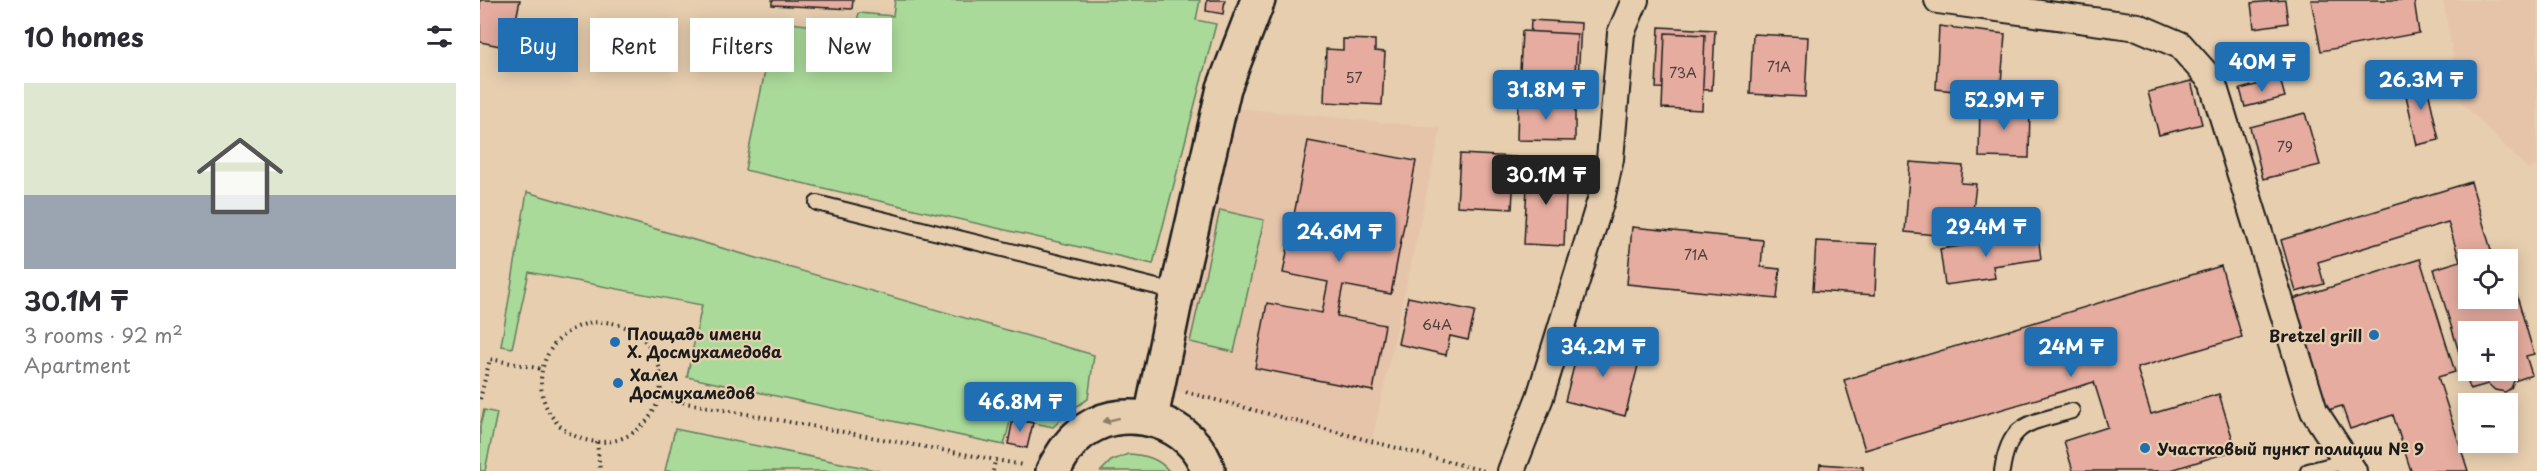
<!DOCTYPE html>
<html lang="en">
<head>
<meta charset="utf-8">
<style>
  :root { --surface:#fff; --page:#f7f7f7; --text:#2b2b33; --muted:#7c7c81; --accent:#1f6fb2 }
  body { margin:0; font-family:"Playpen Sans",sans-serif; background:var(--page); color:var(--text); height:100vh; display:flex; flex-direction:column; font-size:22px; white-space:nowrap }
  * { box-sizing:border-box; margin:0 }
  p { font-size:20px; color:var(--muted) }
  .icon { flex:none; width:33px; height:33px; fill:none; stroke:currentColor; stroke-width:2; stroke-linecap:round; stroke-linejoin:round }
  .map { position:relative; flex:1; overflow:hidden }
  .sheet { display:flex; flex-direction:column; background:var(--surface); width:480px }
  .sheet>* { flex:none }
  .top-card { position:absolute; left:18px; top:18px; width:570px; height:54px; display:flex; gap:12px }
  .fabs { position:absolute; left:1978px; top:249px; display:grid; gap:12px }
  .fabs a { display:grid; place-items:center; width:60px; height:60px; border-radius:0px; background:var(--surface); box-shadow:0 3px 15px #0003; font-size:30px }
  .price { position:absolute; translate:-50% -51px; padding:0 14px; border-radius:6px; background:var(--accent); color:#fff; font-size:20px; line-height:39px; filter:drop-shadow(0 2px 3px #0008) }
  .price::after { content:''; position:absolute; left:50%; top:36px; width:18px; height:14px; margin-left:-9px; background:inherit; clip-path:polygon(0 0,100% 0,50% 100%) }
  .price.on { background:#222; color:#fff }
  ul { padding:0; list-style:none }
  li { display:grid; align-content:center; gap:12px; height:318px; padding:0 24px }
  li span { display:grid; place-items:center; height:186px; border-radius:0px; color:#555 }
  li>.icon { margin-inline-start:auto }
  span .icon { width:108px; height:108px; fill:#fffc; stroke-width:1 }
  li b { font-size:26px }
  h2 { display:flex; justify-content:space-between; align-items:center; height:72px; padding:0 24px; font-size:26px }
  .tag { padding:0 21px; border-radius:0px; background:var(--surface); box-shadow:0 3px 15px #0003; font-size:21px; line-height:54px }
  .tag.on { background:var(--accent); color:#fff }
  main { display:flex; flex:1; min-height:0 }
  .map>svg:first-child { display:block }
  .built { fill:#e6c4aa }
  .green { fill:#aada9a; stroke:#637b5b; stroke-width:1.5 }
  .building { fill:#e5ac9f; stroke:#1c1c1c; stroke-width:1.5; fill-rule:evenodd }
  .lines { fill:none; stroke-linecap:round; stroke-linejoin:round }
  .lane-casing { stroke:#1c1c1c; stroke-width:18 }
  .street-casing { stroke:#1c1c1c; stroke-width:30 }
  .secondary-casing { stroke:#1c1c1c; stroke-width:38 }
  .path { stroke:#1c1c1c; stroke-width:4; stroke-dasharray:1.5 4.5; stroke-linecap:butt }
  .lane { stroke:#e7ceaf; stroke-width:14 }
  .street { stroke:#e7ceaf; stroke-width:26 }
  .secondary { stroke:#e7ceaf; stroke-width:33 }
  .oneway { fill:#8c7e6d }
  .poi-dot { fill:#1f6fb2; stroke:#e7ceaf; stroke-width:2 }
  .labels { text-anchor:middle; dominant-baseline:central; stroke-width:4.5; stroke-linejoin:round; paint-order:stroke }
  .number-label { font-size:14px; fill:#4e403d }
  .poi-label { font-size:16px; font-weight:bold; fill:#1c1c1c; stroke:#e7ceaf; text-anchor:start }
</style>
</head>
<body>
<main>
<section class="sheet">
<h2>10 homes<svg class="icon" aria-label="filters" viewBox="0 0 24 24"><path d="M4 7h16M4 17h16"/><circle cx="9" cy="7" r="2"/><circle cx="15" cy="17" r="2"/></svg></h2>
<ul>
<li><span style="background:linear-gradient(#dfe7d0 60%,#9aa5b1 0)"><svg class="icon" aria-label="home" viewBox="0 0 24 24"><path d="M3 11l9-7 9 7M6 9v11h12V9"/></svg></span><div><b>30.1M ₸</b><p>3 rooms · 92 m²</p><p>Apartment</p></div></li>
</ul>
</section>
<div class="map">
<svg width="2057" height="471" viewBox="0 0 2057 471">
  <rect width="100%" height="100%" fill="#e7ceaf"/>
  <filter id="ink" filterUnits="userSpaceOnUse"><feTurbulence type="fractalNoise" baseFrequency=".0167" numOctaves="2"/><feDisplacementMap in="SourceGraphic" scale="12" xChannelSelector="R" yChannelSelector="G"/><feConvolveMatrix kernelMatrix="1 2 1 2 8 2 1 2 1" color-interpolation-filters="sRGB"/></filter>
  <g filter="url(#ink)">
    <g class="built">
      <polygon points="1963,0 2057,0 2057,166 2048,169 1982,103"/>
      <polygon points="755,108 961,128 891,445 695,391"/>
    </g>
    <g class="green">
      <polygon points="415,0 720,0 716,20 736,24 673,264 265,170 295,21 374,31 379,13 413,16"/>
      <polygon points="47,192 614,355 608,399 591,410 573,427 531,418 524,445 207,377 222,305 49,272 32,348 21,346"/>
      <polygon points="740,210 784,220 754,352 710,342"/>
      <polygon points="4,410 17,413 5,471 0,471 0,426"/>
      <polygon points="195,429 400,471 185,471"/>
      <path d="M648 454C665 455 678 458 689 471H621L631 461Z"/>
    </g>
    <g class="building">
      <polygon points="0,0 40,0 30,48 0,42"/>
      <polygon points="292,0 373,0 372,9 292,5"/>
      <polygon points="727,0 745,0 743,14 726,11"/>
      <polygon points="1805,0 1808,23 1774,28 1771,3"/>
      <polygon points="1831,0 1934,0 1939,33 1841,51"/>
      <polygon points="1051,20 1101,23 1098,82 1048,79"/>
      <polygon points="1459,26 1525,34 1520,96 1456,89"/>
      <polygon points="1179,27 1235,30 1232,90 1176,88"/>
      <polygon points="1042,31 1097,34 1094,94 1039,92"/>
      <polygon points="1185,33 1225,35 1222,110 1182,108"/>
      <polygon points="1273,34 1328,37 1325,97 1270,94"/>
      <polygon points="863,39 895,40 895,51 905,52 902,105 844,102 846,49 863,50"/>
      <polygon points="1945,77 1959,140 1937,145 1923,82"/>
      <polygon points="1800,79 1805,97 1765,107 1760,89"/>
      <polygon points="1711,81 1722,124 1679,135 1668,92"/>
      <polygon points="1038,101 1095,103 1095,141 1037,140"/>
      <polygon points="1500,104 1550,105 1549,158 1499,157"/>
      <polygon points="1825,113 1840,165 1783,179 1770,127"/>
      <polygon points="828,141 936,161 911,294 863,285 857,316 905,325 893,391 775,368 787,303 842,313 848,282 803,273"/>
      <polygon points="980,154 1035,157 1032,209 977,206"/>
      <polygon points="1430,162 1483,166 1481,183 1496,184 1492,220 1478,218 1477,237 1425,232"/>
      <polygon points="1048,166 1087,168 1084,246 1044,244"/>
      <path d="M1991 182 2014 260H1989V298H2028V277L2031 276 2054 354 2046 356 2052 375 2034 381 2031 388 2025 392 2015 390 2008 384 1990 389 1954 269 1980 261 1968 222 1838 262 1844 284 1816 292 1801 240ZM1989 332H2028V370H1989Z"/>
      <polygon points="1152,227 1283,240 1281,267 1300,269 1297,299 1147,284"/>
      <polygon points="1558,235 1561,259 1513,266 1515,278 1465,285 1460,249"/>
      <polygon points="1336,241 1397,244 1395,295 1333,291"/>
      <polygon points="1940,259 1975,372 1958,377 1988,471 1931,471 1913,415 1870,429 1862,406 1848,410 1813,299"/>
      <polygon points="1741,266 1762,337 1657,368 1671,414 1739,394 1756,450 1688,471 1593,471 1584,441 1628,427 1614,382 1385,450 1364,380"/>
      <polygon points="928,297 995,311 988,340 970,336 966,355 918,344"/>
      <polygon points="1101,339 1161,354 1145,416 1085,401"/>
      <polygon points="533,419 553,423 547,448 528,444"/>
      <polygon points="1340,464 1383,467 1383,471 1339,471"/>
    </g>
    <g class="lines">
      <defs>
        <g id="lane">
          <polyline points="337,203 697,292"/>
          <path d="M1522 471C1529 421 1549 424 1592 411"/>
          <polyline points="1828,471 1867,461"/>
        </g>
        <g id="street">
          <polyline points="1458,0 1658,27 1700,45 1732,81 1834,411 1873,471"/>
          <polyline points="1031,471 1060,397 1121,200 1130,159 1141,33 1155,0"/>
        </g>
        <g id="secondary">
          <polyline points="671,418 697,292 744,88 778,0"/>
          <path d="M573 471C582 454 591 439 607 429 648 402 715 422 728 471"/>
        </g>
      </defs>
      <use href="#lane" class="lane-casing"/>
      <use href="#street" class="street-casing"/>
      <use href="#secondary" class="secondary-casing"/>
      <g class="path">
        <circle cx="121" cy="382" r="60"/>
        <polyline points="706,392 1004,471"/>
        <polyline points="179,398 543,465"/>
        <polyline points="0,399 10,359 62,369"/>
        <polyline points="117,442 120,471"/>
        <polyline points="513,471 515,461"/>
      </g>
      <use href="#lane" class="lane"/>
      <use href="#street" class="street"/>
      <use href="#secondary" class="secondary"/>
    </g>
    <defs><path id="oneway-solid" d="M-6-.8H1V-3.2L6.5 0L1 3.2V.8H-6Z" transform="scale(1.5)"/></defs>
    <use class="oneway" href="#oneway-solid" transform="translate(631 420) rotate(166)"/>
  </g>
  <g class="poi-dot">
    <circle cx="1894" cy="335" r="6"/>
    <circle cx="135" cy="342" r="6"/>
    <circle cx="138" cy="383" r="6"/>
    <circle cx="1665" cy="448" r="6"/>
  </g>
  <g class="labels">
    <g class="number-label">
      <text x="1299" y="66">71А</text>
      <text x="1203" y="72">73А</text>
      <text x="874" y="77">57</text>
      <text x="1805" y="146">79</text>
      <text x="1216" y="254">71А</text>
      <text x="957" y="324">64А</text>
    </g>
    <g class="poi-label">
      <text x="147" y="333">Площадь имени<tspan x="147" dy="18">Х. Досмухамедова</tspan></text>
      <text x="1882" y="335" text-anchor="end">Bretzel grill</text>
      <text x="150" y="374">Халел<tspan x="150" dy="18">Досмухамедов</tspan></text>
      <text x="1677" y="448">Участковый пункт полиции № 9</text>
    </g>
  </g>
</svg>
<div class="fabs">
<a><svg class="icon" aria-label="locate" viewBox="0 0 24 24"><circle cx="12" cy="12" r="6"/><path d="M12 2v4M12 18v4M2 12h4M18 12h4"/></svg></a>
<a>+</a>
<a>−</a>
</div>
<b class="price" style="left:1782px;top:93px">40M ₸</b>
<b class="price" style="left:1941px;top:111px">26.3M ₸</b>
<b class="price" style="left:1066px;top:121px">31.8M ₸</b>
<b class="price" style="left:1524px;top:131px">52.9M ₸</b>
<b class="price on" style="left:1066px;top:206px">30.1M ₸</b>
<b class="price" style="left:1506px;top:258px">29.4M ₸</b>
<b class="price" style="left:859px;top:263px">24.6M ₸</b>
<b class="price" style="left:1123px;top:378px">34.2M ₸</b>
<b class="price" style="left:1591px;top:378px">24M ₸</b>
<b class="price" style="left:540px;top:433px">46.8M ₸</b>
<div class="top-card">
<a class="tag on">Buy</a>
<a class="tag">Rent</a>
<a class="tag">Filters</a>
<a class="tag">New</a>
</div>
</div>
</main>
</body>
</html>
